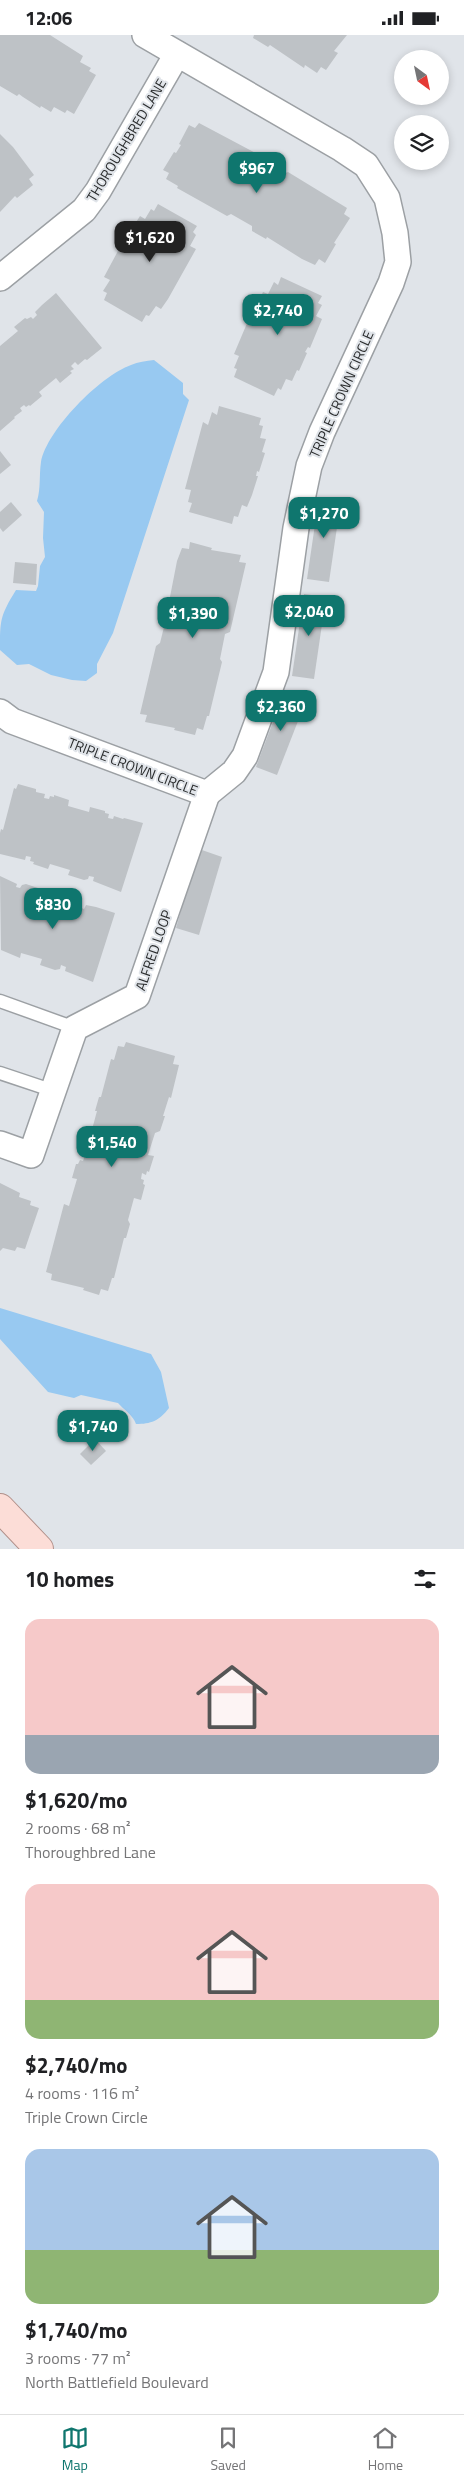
<!DOCTYPE html>
<html lang="en">
<head>
<meta charset="utf-8">
<style>
  :root { --surface:#fff; --page:#f2f2f2; --text:#202124; --muted:#757577; --line:#e0e0e0; --accent:#0f766e }
  body { margin:0; font-family:"Titillium Web",sans-serif; background:var(--page); color:var(--text); height:100vh; display:flex; flex-direction:column; font-size:19px; white-space:nowrap }
  * { box-sizing:border-box; margin:0 }
  p { font-size:16px; color:var(--muted) }
  .icon { flex:none; width:28px; height:28px; fill:none; stroke:currentColor; stroke-width:2; stroke-linecap:round; stroke-linejoin:round }
  .map { position:relative; height:1514px; overflow:hidden }
  .details { display:flex; flex-direction:column; background:var(--surface); flex:1 }
  .details>* { flex:none }
  .needle { width:32px; rotate:147deg }
  .fabs { position:absolute; left:394px; top:15px; display:grid; gap:10px }
  .fabs a { display:grid; place-items:center; width:55px; height:55px; border-radius:50%; background:var(--surface); box-shadow:0 2px 8px #0003; font-size:25px }
  .price { position:absolute; translate:-50% -42px; padding:0 11px; border-radius:10px; background:var(--accent); color:#fff; font-size:16px; line-height:32px; filter:drop-shadow(0 1px 2px #0008) }
  .price::after { content:''; position:absolute; left:50%; top:30px; width:15px; height:11px; margin-left:-8px; background:inherit; clip-path:polygon(0 0,100% 0,50% 100%) }
  .price.current { background:#222; color:#fff }
  ul { padding:0; list-style:none }
  li { display:grid; align-content:center; gap:10px; height:265px; padding:0 25px }
  li span { display:grid; place-items:center; height:155px; border-radius:15px; color:#555 }
  li>.icon { margin-inline-start:auto }
  span .icon { width:90px; height:90px; fill:#fffc; stroke-width:1 }
  li b { font-size:21px }
  h2 { display:flex; justify-content:space-between; align-items:center; height:60px; padding:0 25px; font-size:21px }
  .status { display:flex; justify-content:space-between; align-items:center; height:35px; padding:0 25px; background:var(--surface); direction:ltr }
  .status svg { height:14px; fill:currentColor }
  .dock { display:flex; justify-content:space-around; align-items:center; height:70px; border-top:1px solid var(--line); background:var(--surface); font-size:14px; color:var(--muted) }
  .dock a { display:grid; justify-items:center; gap:2px }
  .dock .current { color:var(--accent) }
  .map>svg:first-child { display:block }
  .water { fill:#98c9f1 }
  .building { fill:#bec2c6 }
  .lines { fill:none; stroke-linecap:round; stroke-linejoin:round }
  .lane-casing { stroke:#9ca0a4; stroke-width:15 }
  .street-casing { stroke:#9ca0a4; stroke-width:28 }
  .primary-casing { stroke:#b1908a; stroke-width:30 }
  .lane { stroke:#fff; stroke-width:12 }
  .street { stroke:#fff; stroke-width:25 }
  .primary { stroke:#fcddd7; stroke-width:28 }
  .labels { text-anchor:middle; dominant-baseline:central; stroke-width:4; stroke-linejoin:round; paint-order:stroke }
  .street-label { font-size:14px; fill:#292b2c; stroke:#e0e4e9 }
</style>
</head>
<body>
<div class="status"><b>12:06</b><svg viewBox="0 0 49 12"><path d="M0 12V9h3v3zM5 12V6h3v6zM10 12V3h3v9zM15 12V0h3v12zM26 1h20v11H26zM47 4h2v5h-2z"/></svg></div>
<div class="map">
<svg width="464" height="1514" viewBox="0 0 464 1514">
  <rect width="100%" height="100%" fill="#e0e4e9"/>
  <g class="water">
    <path d="M154 325 183 348V359L189 365 113 598 97 629V638L86 646 72 645 51 640 29 629 17 630 0 615C0 585 0 581 16 555L36 556 38 551 40 531 45 522 43 503 44 477 37 466C41 453 39 440 41 427 47 395 100 341 131 330 138 327 146 326 154 325Z"/>
    <path d="M0 1273 151 1319 161 1337 169 1373C159 1386 151 1389 136 1389 133 1380 124 1375 118 1368L81 1360 74 1363 48 1357 0 1304Z"/>
  </g>
  <g class="building">
    <polygon points="0,0 50,0 83,21 80,27 91,33 89,36 96,40 74,79 67,75 65,78 54,72 51,77 41,71 40,73 23,62 19,59 17,61 0,51"/>
    <polygon points="254,0 347,0 334,16 338,18 326,35 321,32 317,38 305,30 304,33 270,10 268,12 253,3"/>
    <polygon points="199,88 261,121 261,127 283,139 288,137 347,173 344,179 350,183 334,208 336,209 325,228 319,224 315,230 302,224 267,202 266,204 252,196 252,191 231,179 227,181 177,153 178,151 166,144 169,138 163,135 174,117 176,118 181,110 179,109 189,90 195,93"/>
    <polygon points="0,99 13,112 34,140 29,144 33,150 17,163 15,161 0,177"/>
    <polygon points="158,169 197,191 193,197 196,200 190,211 196,214 168,264 161,274 156,271 149,281 146,280 142,287 104,265 107,258 103,256 110,245 104,242 119,214 121,215 124,209 122,208 132,191 133,192 140,181 145,184 151,174 154,176"/>
    <polygon points="281,242 322,261 318,268 322,270 316,281 322,284 310,313 308,312 305,317 307,318 299,336 297,335 292,346 286,344 281,355 278,353 274,361 234,342 237,334 234,333 239,321 234,319 256,267 258,268 263,257 268,259 274,247 278,250"/>
    <polygon points="56,258 102,313 87,325 85,324 78,330 75,327 71,331 74,334 70,336 72,338 60,348 56,343 39,357 42,361 30,371 29,370 26,372 24,370 20,373 22,376 14,382 15,383 0,396 0,311 18,296 14,292 25,283 27,284 31,282 33,284 37,280 35,277 42,270"/>
    <polygon points="219,371 261,383 259,390 263,391 260,403 266,404 262,417 265,418 259,437 257,436 256,441 258,441 252,460 247,472 242,470 238,482 234,481 232,489 189,477 192,468 188,467 191,455 185,454 203,387 208,390 212,377 217,380"/>
    <polygon points="0,416 11,430 0,439"/>
    <polygon points="319,462 341,465 329,547 307,544"/>
    <polygon points="11,467 22,480 3,497 0,493 0,477"/>
    <polygon points="190,507 212,513 211,515 241,520 239,527 246,528 230,597 225,599 220,624 222,627 209,681 207,681 203,695 197,693 195,700 174,695 175,693 145,687 147,680 140,679 156,611 160,608 166,584 164,580 167,566 169,567 177,526 182,513 189,514"/>
    <polygon points="15,527 37,529 36,550 13,548"/>
    <polygon points="304,559 326,562 314,644 292,641"/>
    <polygon points="285,655 307,663 277,740 256,732"/>
    <polygon points="18,749 36,754 36,757 45,759 44,763 49,764 50,761 54,762 54,760 69,765 68,771 89,777 90,772 105,776 105,778 109,779 108,783 113,784 114,781 123,784 124,783 143,788 121,857 93,846 94,842 89,841 88,844 84,845 68,840 70,835 50,829 48,834 33,829 34,827 30,826 31,822 26,821 25,825 0,819 0,798 1,794 3,795 14,753 16,754"/>
    <polygon points="199,814 222,822 199,900 176,893"/>
    <polygon points="0,841 17,849 16,852 20,853 22,850 26,849 41,854 39,859 60,866 62,861 77,865 76,868 80,869 79,872 84,874 86,870 96,872 115,878 93,947 65,936 66,932 61,930 60,934 55,935 40,930 42,924 21,918 20,923 1,915"/>
    <polygon points="126,1007 175,1021 173,1029 179,1030 171,1063 169,1062 163,1081 165,1081 160,1096 155,1098 148,1120 154,1121 149,1137 147,1136 146,1140 142,1138 141,1144 144,1145 143,1149 145,1150 141,1165 134,1163 128,1185 130,1189 126,1203 124,1203 114,1243 112,1243 108,1256 101,1254 99,1260 83,1255 84,1253 51,1245 52,1239 46,1237 64,1169 69,1171 77,1144 72,1143 76,1129 78,1129 80,1125 83,1126 85,1120 81,1119 81,1115 85,1101 90,1102 97,1076 95,1076 99,1062 101,1062 111,1024 114,1025 118,1011 124,1012"/>
    <polygon points="0,1148 20,1158 19,1162 31,1166 30,1170 39,1173 25,1214 17,1212 15,1216 3,1213 0,1216"/>
    <polygon points="95,1404 106,1416 91,1430 80,1419"/>
  </g>
  <g class="lines">
    <defs>
      <g id="lane">
        <polyline points="0,966 75,993"/>
        <polyline points="0,1038 54,1056"/>
      </g>
      <g id="street">
        <polyline points="0,243 84,175 98,156 177,19"/>
        <polyline points="0,677 12,686 207,759 234,737 245,721 276,637 296,493 309,431 322,397 391,248 398,227 395,198 387,163 366,130 342,114 145,0"/>
        <polyline points="0,1109 31,1120 75,993 137,961 207,759"/>
      </g>
      <polyline id="primary" points="0,1473 39,1514"/>
    </defs>
    <use href="#lane" class="lane-casing"/>
    <use href="#street" class="street-casing"/>
    <use href="#primary" class="primary-casing"/>
    <use href="#lane" class="lane"/>
    <use href="#street" class="street"/>
    <use href="#primary" class="primary"/>
  </g>
  <g class="labels">
    <g class="street-label">
      <text transform="translate(126 105) rotate(-59)">THOROUGHBRED LANE</text>
      <text transform="translate(341 359) rotate(-66)">TRIPLE CROWN CIRCLE</text>
      <text transform="translate(133 731) rotate(21)">TRIPLE CROWN CIRCLE</text>
      <text transform="translate(153 915) rotate(-71)">ALFRED LOOP</text>
    </g>
  </g>
</svg>
<div class="fabs">
<a><svg class="needle" viewBox="-14 -14 28 28"><path d="M0-13l5 13h-10z" fill="#e53935"/><path d="M0 13l5-13h-10z" fill="#757577"/></svg></a>
<a><svg class="icon" aria-label="layers" viewBox="0 0 24 24"><path d="M12 4l9 5-9 5-9-5zM3 14l9 5 9-5"/></svg></a>
</div>
<b class="price" style="left:257px;top:159px">$967</b>
<b class="price current" style="left:150px;top:228px">$1,620</b>
<b class="price" style="left:278px;top:301px">$2,740</b>
<b class="price" style="left:324px;top:504px">$1,270</b>
<b class="price" style="left:309px;top:602px">$2,040</b>
<b class="price" style="left:193px;top:604px">$1,390</b>
<b class="price" style="left:281px;top:697px">$2,360</b>
<b class="price" style="left:53px;top:895px">$830</b>
<b class="price" style="left:112px;top:1133px">$1,540</b>
<b class="price" style="left:93px;top:1417px">$1,740</b>
</div>
<section class="details">
<h2>10 homes<svg class="icon" aria-label="filters" viewBox="0 0 24 24"><path d="M4 7h16M4 17h16"/><circle cx="9" cy="7" r="2"/><circle cx="15" cy="17" r="2"/></svg></h2>
<ul>
<li><span style="background:linear-gradient(#f6c9c9 75%,#9aa5b1 0)"><svg class="icon" aria-label="home" viewBox="0 0 24 24"><path d="M3 11l9-7 9 7M6 9v11h12V9"/></svg></span><div><b>$1,620/mo</b><p>2 rooms · 68 m²</p><p>Thoroughbred Lane</p></div></li>
<li><span style="background:linear-gradient(#f6c9c9 75%,#8fb573 0)"><svg class="icon" aria-label="home" viewBox="0 0 24 24"><path d="M3 11l9-7 9 7M6 9v11h12V9"/></svg></span><div><b>$2,740/mo</b><p>4 rooms · 116 m²</p><p>Triple Crown Circle</p></div></li>
<li><span style="background:linear-gradient(#a9c7e8 65%,#8fb573 0)"><svg class="icon" aria-label="home" viewBox="0 0 24 24"><path d="M3 11l9-7 9 7M6 9v11h12V9"/></svg></span><div><b>$1,740/mo</b><p>3 rooms · 77 m²</p><p>North Battlefield Boulevard</p></div></li>
</ul>
</section>
<nav class="dock">
<a class="current"><svg class="icon" aria-label="map" viewBox="0 0 24 24"><path d="M3 6l6-2 6 2 6-2v14l-6 2-6-2-6 2zM9 4v14M15 6v14"/></svg>Map</a>
<a><svg class="icon" aria-label="saved" viewBox="0 0 24 24"><path d="M7 4h10v16l-5-4-5 4z"/></svg>Saved</a>
<a><svg class="icon" aria-label="home" viewBox="0 0 24 24"><path d="M3 11l9-7 9 7M6 9v11h12V9"/></svg>Home</a>
</nav>
</body>
</html>
